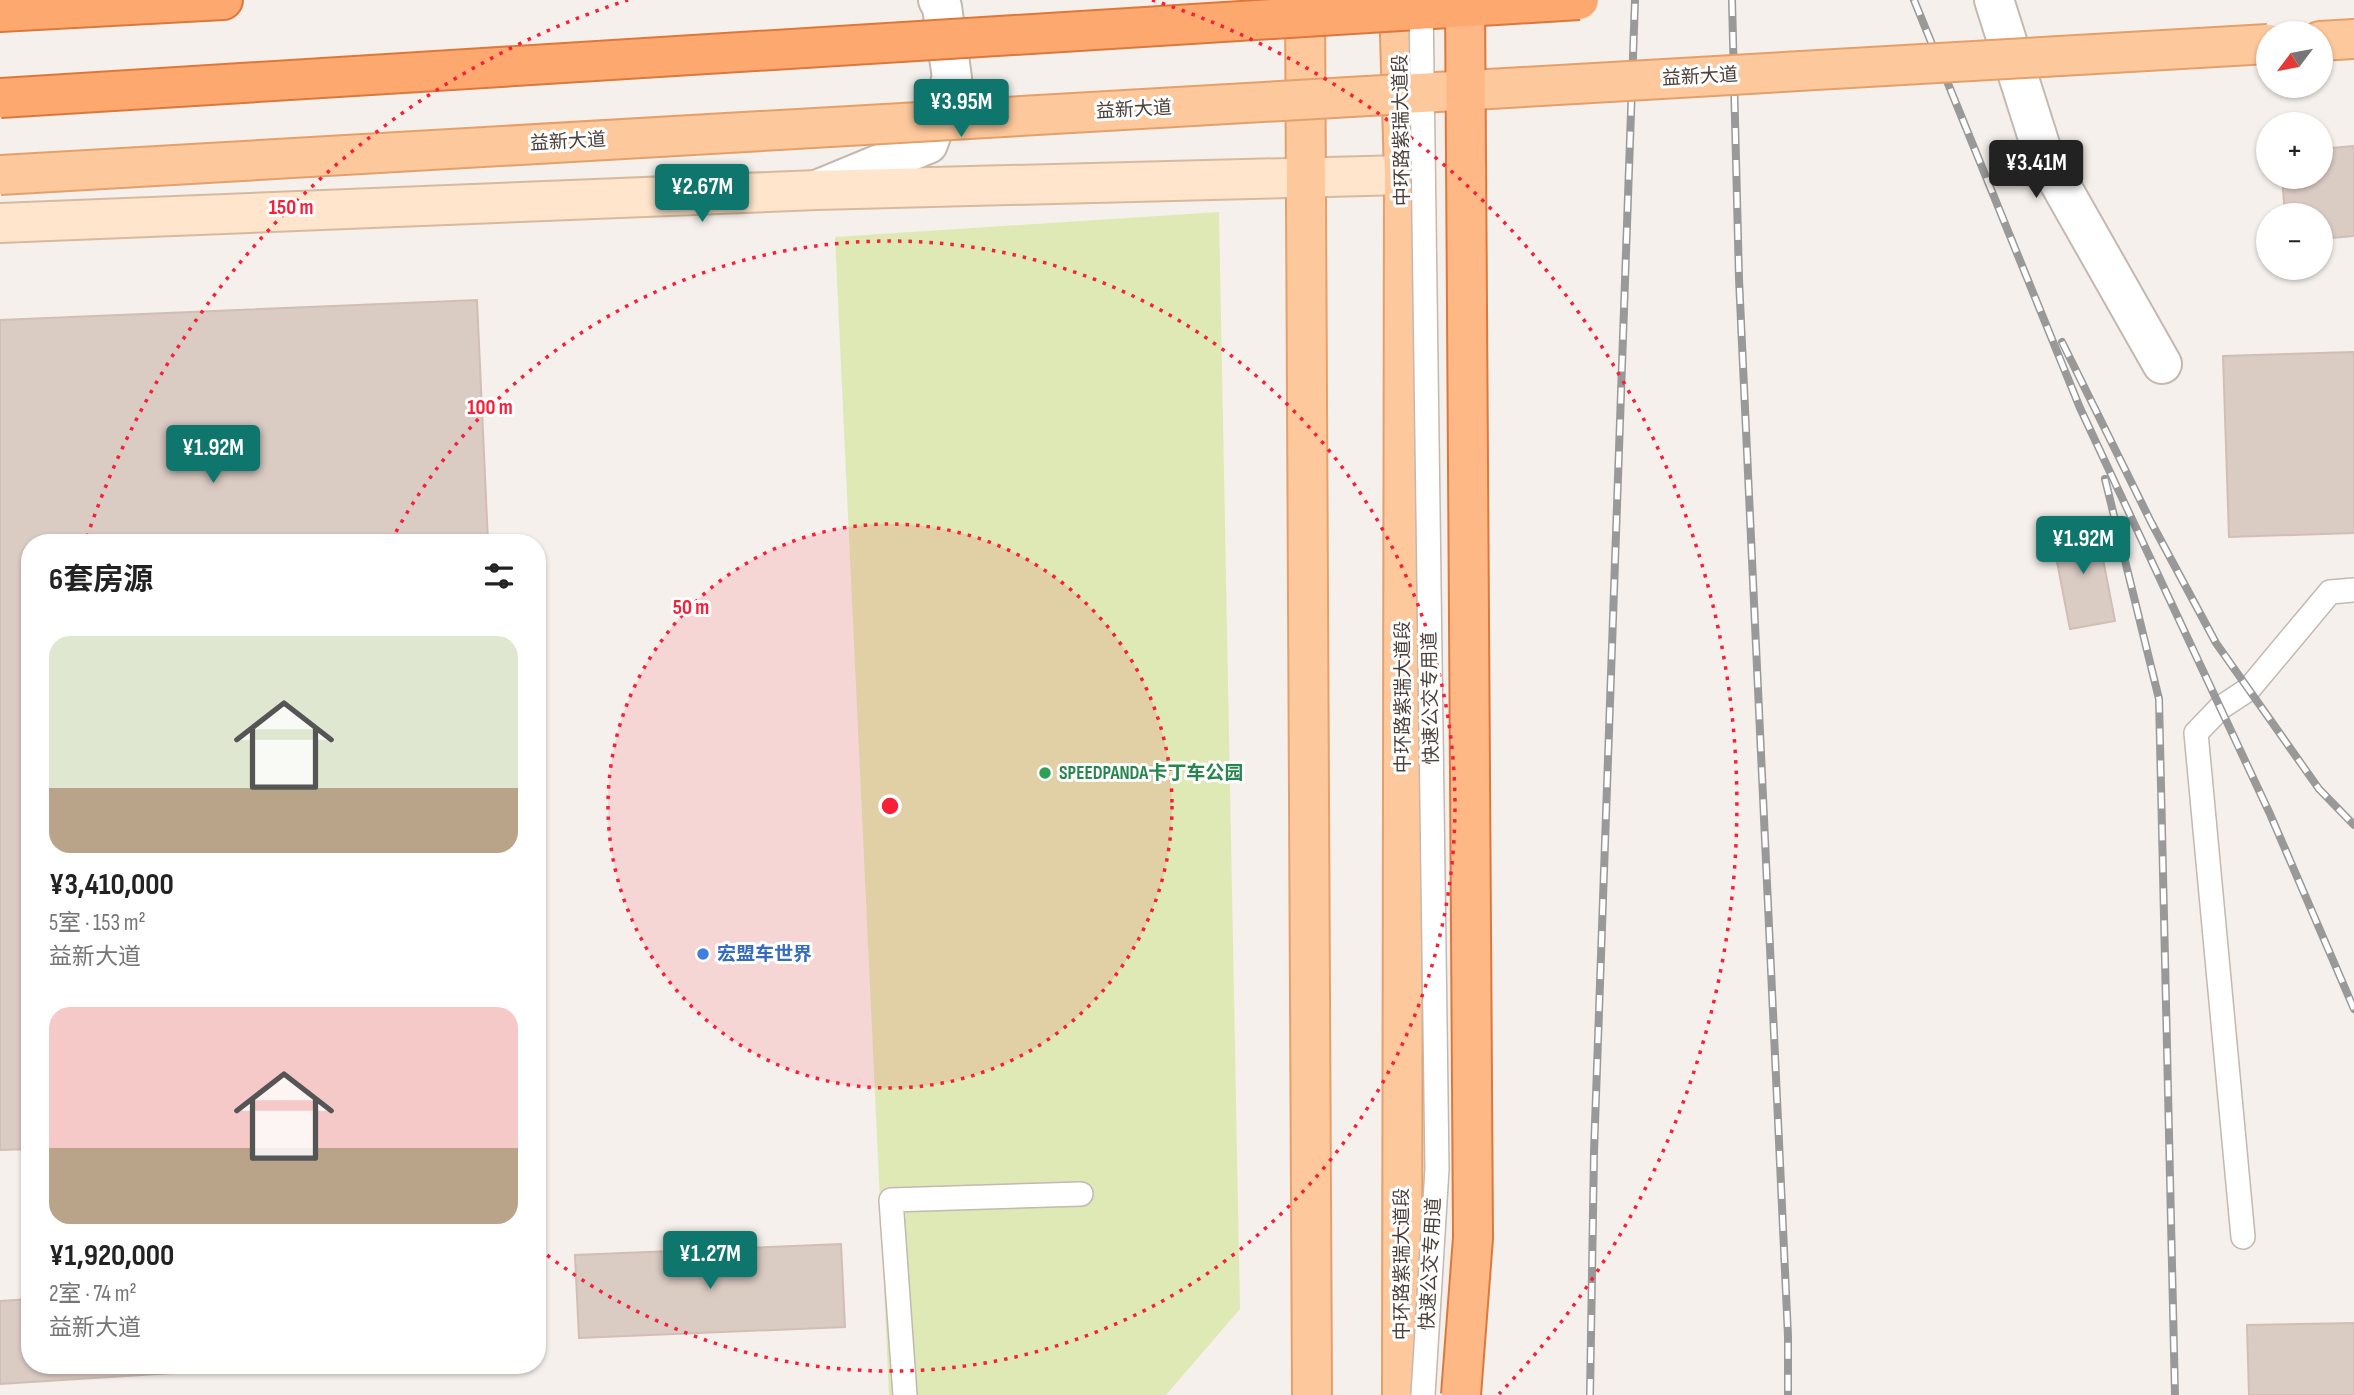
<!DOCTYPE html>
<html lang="zh">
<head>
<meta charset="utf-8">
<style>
  :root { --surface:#fff; --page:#f2f2f2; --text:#222; --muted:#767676; --accent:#0f766e }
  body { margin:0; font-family:"Sofia Sans Condensed","Noto Sans SC",sans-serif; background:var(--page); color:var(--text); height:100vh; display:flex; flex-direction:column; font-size:26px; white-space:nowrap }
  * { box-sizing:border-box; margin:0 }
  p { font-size:23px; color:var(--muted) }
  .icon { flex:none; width:38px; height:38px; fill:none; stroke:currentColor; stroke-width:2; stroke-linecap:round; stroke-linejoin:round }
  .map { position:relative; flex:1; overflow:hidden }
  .panel { position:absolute; left:21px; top:534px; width:525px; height:840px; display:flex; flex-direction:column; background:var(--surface); border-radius:28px; box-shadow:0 2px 5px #0004 }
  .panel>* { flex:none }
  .needle { width:46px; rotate:238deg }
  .fabs { position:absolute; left:2256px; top:21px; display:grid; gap:14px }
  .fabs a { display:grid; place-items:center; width:77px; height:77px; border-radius:50%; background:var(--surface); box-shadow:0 2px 5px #0004; font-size:35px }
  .price { position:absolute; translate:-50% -60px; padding:0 16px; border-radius:7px; background:var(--accent); color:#fff; font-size:23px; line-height:46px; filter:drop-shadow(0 2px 4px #0008) }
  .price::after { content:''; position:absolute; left:50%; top:42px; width:21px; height:16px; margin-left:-10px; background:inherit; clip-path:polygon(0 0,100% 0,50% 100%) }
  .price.current { background:#222; color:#fff }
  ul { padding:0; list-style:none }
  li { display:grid; align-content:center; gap:14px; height:371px; padding:0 28px }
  li span { display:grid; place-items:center; height:217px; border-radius:21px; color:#555 }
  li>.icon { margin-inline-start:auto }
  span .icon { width:126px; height:126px; fill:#fffc; stroke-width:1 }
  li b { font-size:30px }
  h2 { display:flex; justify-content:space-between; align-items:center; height:84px; padding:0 28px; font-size:30px }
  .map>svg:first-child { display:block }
  .green { fill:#dfe9b5 }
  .building { fill:#dacbc3; stroke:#d2beb4; stroke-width:2 }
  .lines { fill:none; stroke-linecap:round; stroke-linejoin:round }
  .service-casing { stroke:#c4b8b0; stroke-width:26 }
  .minor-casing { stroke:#c4b8b0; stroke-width:42 }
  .tertiary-casing { stroke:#c4b8b0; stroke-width:42 }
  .secondary-casing { stroke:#d8b99e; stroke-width:42 }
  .primary-casing { stroke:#e4a06b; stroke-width:42 }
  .motorway-casing { stroke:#dd783d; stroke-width:42 }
  .service { stroke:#fff; stroke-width:23 }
  .minor { stroke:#fff; stroke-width:38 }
  .tertiary { stroke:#fff; stroke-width:38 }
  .secondary { stroke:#fee5cc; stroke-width:38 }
  .primary { stroke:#fdc89c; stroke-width:38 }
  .motorway { stroke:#fda86f; stroke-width:38 }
  .rail-casing { stroke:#999; stroke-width:8 }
  .rail { stroke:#fff; stroke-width:5; stroke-dasharray:16; stroke-linecap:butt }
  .service-bridge-casing { stroke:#c4b8b0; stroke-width:26; stroke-linecap:butt }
  .primary-bridge-casing { stroke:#e4a06b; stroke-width:42; stroke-linecap:butt }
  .trunk-bridge-casing { stroke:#dd783d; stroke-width:42; stroke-linecap:butt }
  .motorway-bridge-casing { stroke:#dd783d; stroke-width:42; stroke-linecap:butt }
  .service-bridge { stroke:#fff; stroke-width:23 }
  .primary-bridge { stroke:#fdc89c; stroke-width:38 }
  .trunk-bridge { stroke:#fdb886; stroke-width:38 }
  .motorway-bridge { stroke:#fda86f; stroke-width:38 }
  .ring { fill:none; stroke:#f81f38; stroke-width:3.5; stroke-dasharray:3.5 7 }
  .leisure-dot { fill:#2e9e5b; stroke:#fff; stroke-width:2.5 }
  .shop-dot { fill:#3f7fe0; stroke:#fff; stroke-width:2.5 }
  .labels { text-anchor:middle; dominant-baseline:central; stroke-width:6; stroke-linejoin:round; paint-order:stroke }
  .street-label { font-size:19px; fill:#4a3f39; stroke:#fff }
  .leisure-label { font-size:19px; font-weight:bold; fill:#27864d; stroke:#fff; text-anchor:start }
  .shop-label { font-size:19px; font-weight:bold; fill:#366cbe; stroke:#fff; text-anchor:start }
  .centre { fill:#f81f38; stroke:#fff; stroke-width:3.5 }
  .ring-label { font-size:21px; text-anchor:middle; font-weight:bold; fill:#f81f38; stroke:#fff; stroke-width:6; stroke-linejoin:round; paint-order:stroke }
</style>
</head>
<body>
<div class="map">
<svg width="2354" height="1395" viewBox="0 0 2354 1395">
  <rect width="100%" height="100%" fill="#f5f0eb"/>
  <polygon class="green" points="1219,212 1240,1309 1166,1395 889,1395 835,237"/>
  <g class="building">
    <polygon points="2354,146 2354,236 2320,239 2320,215 2285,215 2282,177 2320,177 2320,149"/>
    <polygon points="477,300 488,542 30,542 30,1149 0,1150 0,320"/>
    <polygon points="2354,352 2354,533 2229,537 2223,356"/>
    <polygon points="2096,523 2115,621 2070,629 2051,531"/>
    <polygon points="841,1244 845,1327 579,1338 575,1255"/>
    <polygon points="30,1299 30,1365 299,1365 0,1384 0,1301"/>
    <polygon points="2354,1323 2354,1395 2249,1395 2247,1325"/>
  </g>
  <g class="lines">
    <defs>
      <g id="service">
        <polyline points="2243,1237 2196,733 2220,708 2249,689 2330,592 2354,590"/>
        <polyline points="905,1395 891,1200 1081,1194"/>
      </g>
      <polyline id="minor" points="1994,0 2043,154 2162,364"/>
      <polyline id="tertiary" points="819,189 928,144 952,78 942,7 938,0"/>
      <polyline id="secondary" points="0,223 817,190 1404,175"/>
      <g id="primary">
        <polyline points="1305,0 1312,1395"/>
        <polyline points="1399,0 1404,175 1402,1395"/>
        <polyline points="2320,41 2354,39"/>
      </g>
      <polyline id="motorway" points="0,12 223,0"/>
    </defs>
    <use href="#service" class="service-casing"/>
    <use href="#minor" class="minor-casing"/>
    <use href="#tertiary" class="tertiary-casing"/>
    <use href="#secondary" class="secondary-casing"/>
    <use href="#primary" class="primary-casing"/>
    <use href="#motorway" class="motorway-casing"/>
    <use href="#service" class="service"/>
    <use href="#minor" class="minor"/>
    <use href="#tertiary" class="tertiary"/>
    <use href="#secondary" class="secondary"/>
    <use href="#primary" class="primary"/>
    <use href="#motorway" class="motorway"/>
    <defs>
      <g id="rail">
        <polyline points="1732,0 1739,279 1788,1336 1788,1395"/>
        <polyline points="1914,0 2080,408 2270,814 2354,1009"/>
        <polyline points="2062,342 2151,522 2216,643 2319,789 2354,825"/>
        <polyline points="2105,479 2159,699 2175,1395"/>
        <polyline points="1590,1395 1594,1152 1635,0"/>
      </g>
    </defs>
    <use href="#rail" class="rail-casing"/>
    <use href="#rail" class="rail"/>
    <defs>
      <polyline id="service-bridge" points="1421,0 1437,1169 1423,1395"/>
      <polyline id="primary-bridge" points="0,175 2268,44"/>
      <polyline id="trunk-bridge" points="1461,1395 1473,1238 1465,0"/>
      <polyline id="motorway-bridge" points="0,98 1579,0"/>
    </defs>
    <use href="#service-bridge" class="service-bridge-casing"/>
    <use href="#primary-bridge" class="primary-bridge-casing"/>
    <use href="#trunk-bridge" class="trunk-bridge-casing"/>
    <use href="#motorway-bridge" class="motorway-bridge-casing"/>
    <use href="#service-bridge" class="service-bridge"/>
    <use href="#primary-bridge" class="primary-bridge"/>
    <use href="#trunk-bridge" class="trunk-bridge"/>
    <use href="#motorway-bridge" class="motorway-bridge"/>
  </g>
  <circle cx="890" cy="806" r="282" fill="#f81f38" fill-opacity=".12"/>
  <g class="ring">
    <circle cx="890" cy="806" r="282"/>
    <path d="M391 541A565 565 0 1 1 538 1248"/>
    <path d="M87 537A847 847 0 0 1 628 0M1152 0A847 847 0 0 1 1499 1394"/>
  </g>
  <circle class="leisure-dot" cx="1045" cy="773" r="7"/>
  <circle class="shop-dot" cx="703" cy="954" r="7"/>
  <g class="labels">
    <g class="street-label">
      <text transform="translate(1700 77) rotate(-3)">益新大道</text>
      <text transform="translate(1134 110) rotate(-3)">益新大道</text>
      <text transform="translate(1402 130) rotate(-91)">中环路紫瑞大道段</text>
      <text transform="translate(568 142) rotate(-3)">益新大道</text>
      <text transform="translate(1403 697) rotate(-90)">中环路紫瑞大道段</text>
      <text transform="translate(1431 698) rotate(-91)">快速公交专用道</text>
      <text transform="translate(1402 1264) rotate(-90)">中环路紫瑞大道段</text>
      <text transform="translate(1431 1264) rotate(-87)">快速公交专用道</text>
    </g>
    <g class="leisure-label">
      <text x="1059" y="773">SPEEDPANDA卡丁车公园</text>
    </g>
    <g class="shop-label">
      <text x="717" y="954">宏盟车世界</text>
    </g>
  </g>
  <circle cx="890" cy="806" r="10" class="centre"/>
  <g class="ring-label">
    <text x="291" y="214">150 m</text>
    <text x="490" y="414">100 m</text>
    <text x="691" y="614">50 m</text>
  </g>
</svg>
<div class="fabs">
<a><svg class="needle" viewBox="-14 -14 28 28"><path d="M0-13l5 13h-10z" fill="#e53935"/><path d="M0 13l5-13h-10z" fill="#767676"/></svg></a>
<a>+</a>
<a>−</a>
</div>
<b class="price" style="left:961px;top:139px">¥3.95M</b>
<b class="price current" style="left:2036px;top:200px">¥3.41M</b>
<b class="price" style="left:702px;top:224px">¥2.67M</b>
<b class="price" style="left:213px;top:485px">¥1.92M</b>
<b class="price" style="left:2083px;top:576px">¥1.92M</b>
<b class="price" style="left:710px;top:1291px">¥1.27M</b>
<section class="panel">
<h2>6套房源<svg class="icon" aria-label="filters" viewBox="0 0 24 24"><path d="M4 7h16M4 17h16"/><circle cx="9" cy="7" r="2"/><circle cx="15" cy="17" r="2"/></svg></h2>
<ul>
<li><span style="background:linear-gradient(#dfe7d0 70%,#b9a48a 0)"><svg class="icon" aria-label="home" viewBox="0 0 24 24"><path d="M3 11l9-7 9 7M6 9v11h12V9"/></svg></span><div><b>¥3,410,000</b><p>5室 · 153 m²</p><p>益新大道</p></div></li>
<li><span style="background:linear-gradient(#f6c9c9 65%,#b9a48a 0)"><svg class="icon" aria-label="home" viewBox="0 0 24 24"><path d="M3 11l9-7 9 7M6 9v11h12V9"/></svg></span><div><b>¥1,920,000</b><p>2室 · 74 m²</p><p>益新大道</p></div></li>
</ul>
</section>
</div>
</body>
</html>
